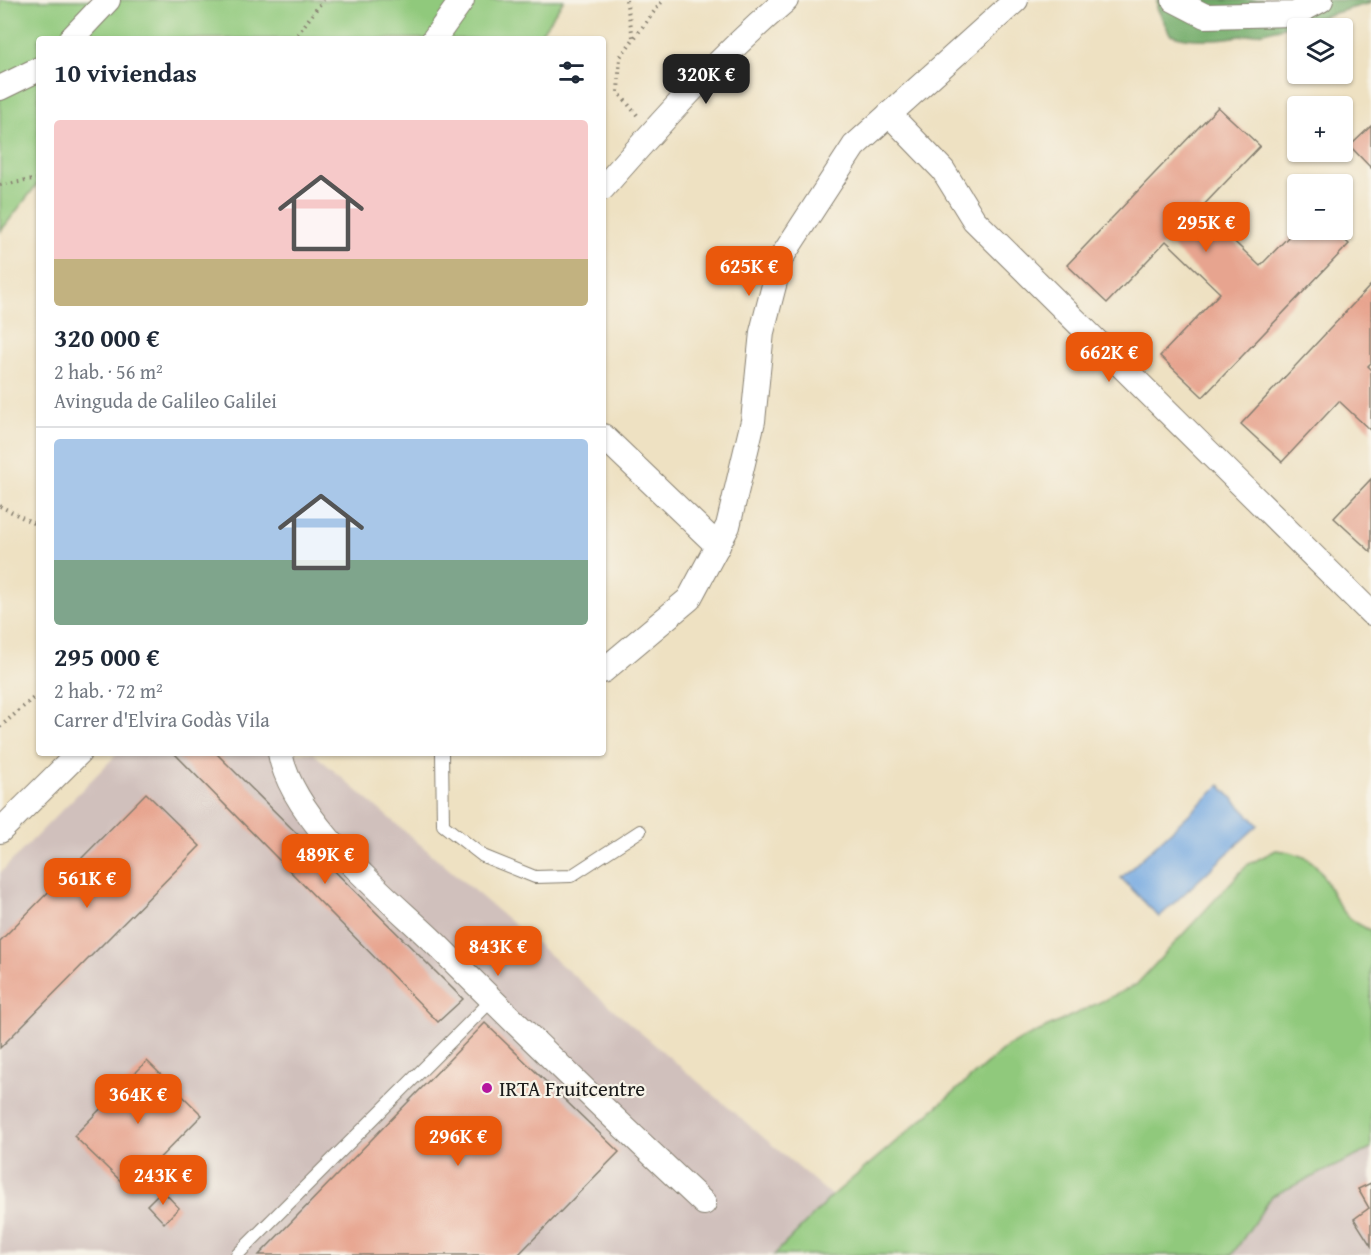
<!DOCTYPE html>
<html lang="es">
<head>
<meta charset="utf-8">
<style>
  :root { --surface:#fff; --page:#f2f2f3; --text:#1f2937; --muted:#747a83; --line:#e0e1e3; --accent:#ea580c }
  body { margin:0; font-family:"Gentium Book Plus",serif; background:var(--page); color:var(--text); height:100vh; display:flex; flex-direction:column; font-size:22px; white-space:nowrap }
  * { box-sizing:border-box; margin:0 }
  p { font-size:20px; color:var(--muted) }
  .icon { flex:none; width:33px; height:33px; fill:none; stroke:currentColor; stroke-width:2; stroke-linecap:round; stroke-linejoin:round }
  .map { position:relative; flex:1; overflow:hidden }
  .details { position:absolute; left:36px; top:36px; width:570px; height:720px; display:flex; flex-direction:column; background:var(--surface); border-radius:6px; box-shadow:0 2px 4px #0004 }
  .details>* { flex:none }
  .fabs { position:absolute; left:1287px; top:18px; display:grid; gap:12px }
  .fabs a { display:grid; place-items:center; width:66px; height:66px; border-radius:6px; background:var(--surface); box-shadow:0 2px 4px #0004; font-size:30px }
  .price { position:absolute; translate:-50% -51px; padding:0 14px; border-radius:12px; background:var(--accent); color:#fff; font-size:20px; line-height:39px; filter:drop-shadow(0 2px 3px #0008) }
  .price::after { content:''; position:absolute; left:50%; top:36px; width:18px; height:14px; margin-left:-9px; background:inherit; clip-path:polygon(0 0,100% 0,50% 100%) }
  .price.active { background:#222; color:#fff }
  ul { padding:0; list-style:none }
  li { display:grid; align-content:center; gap:12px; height:318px; padding:0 18px }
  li+li { border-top:2px solid var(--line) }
  li span { display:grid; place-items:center; height:186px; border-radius:6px; color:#555 }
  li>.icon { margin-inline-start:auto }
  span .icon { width:108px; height:108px; fill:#fffc; stroke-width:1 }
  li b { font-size:26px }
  h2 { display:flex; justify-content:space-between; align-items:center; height:72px; padding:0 18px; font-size:26px }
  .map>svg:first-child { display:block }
  .industrial { fill:#d0c0bc }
  .green { fill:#90c97c; stroke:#56724c; stroke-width:1.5 }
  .forest { fill:#74ad6c; stroke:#486444; stroke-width:1.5 }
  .water { fill:#74a9e1; stroke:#48627e; stroke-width:1.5 }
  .building { fill:#e7a48f }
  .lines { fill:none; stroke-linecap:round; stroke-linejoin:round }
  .lane-casing { stroke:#857e6f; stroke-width:14 }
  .street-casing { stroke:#857e6f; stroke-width:26 }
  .path { stroke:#857e6f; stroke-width:4; stroke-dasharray:1.5 4.5; stroke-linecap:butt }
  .lane { stroke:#fff; stroke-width:12 }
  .street { stroke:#fff; stroke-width:24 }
  .poi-dot { fill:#b5179e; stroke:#f7f3e8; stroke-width:2 }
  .labels { text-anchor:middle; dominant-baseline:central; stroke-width:4.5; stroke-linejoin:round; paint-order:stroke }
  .poi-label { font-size:21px; fill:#1c1c1c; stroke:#f7f3e8; text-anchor:start }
</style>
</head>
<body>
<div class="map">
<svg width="1371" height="1255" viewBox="0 0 1371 1255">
  <rect width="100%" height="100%" fill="#f7f3e8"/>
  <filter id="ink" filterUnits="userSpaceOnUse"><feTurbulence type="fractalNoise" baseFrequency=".0167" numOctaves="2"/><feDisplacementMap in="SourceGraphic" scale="12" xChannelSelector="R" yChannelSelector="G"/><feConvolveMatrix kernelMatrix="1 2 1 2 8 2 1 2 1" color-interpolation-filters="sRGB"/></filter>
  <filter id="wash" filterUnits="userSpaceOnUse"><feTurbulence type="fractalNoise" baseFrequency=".008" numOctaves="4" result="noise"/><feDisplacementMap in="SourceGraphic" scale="24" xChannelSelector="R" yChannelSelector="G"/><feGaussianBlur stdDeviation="1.35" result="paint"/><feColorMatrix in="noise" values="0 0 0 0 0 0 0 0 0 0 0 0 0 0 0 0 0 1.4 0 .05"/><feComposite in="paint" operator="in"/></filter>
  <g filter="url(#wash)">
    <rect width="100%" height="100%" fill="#eee1c2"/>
    <g class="industrial">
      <polygon points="118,753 313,753 832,1196 774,1255 0,1255 0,873"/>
      <polygon points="1371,1149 1371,1255 1232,1255 1272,1196"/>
    </g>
    <g class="green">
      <polygon points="0,0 564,0 537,39 39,39 39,182 0,232"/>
      <path d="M1276 850C1329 856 1318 879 1344 912 1350 921 1362 926 1371 931V1149L1272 1196 1232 1255H774L832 1196 1008 1046 1136 985 1247 865Z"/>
    </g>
    <path class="forest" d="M1157 0H1371V3C1319 16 1220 53 1170 34L1157 8Z"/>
    <polygon class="water" points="1220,785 1258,825 1159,917 1121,878"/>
    <g id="blocks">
      <g class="building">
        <polygon points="1218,107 1260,146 1200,209 1260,266 1298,227 1298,230 1334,230 1349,244 1203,397 1160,356 1220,293 1166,241 1107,303 1067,265"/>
        <polygon points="1371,126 1371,168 1350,146"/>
        <polygon points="1371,285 1371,363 1368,366 1371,369 1371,431 1339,401 1282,462 1241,424"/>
        <polygon points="1371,479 1371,552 1334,518"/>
        <polygon points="174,753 216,753 463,999 438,1022"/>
        <polygon points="146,793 200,846 0,1048 0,941"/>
        <polygon points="485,1023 619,1152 518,1255 259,1255"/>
        <polygon points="147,1061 202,1115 129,1189 74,1136"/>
        <polygon points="1371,1183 1371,1246 1354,1219 1369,1208 1358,1189"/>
        <polygon points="162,1190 179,1208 164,1223 147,1205"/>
      </g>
    </g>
  </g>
  <g filter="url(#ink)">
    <use href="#blocks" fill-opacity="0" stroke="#857e6f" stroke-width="1.5"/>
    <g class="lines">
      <defs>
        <g id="lane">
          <polyline points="442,753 443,825 483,856 535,877 571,876 640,831"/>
          <polyline points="237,1255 491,1001"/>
        </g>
        <g id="street">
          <polyline points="1174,0 1205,16 1295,14 1321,0"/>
          <polyline points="71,39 108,0"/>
          <polyline points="434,39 462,0"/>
          <polyline points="0,88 39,69"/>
          <polyline points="889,114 943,170 974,220 1371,613"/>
          <path d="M603 188C661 122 719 57 786 0"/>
          <polyline points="603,436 718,546"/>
          <polyline points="603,671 689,599 728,526 753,421 762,332 781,258 854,146 1016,0"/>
          <path d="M280 753C293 823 389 898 439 947 526 1034 614 1119 704 1203"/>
          <polyline points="0,831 79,753"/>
        </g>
      </defs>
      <use href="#lane" class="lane-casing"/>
      <use href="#street" class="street-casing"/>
      <g class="path">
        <polyline points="626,0 633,37"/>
        <polyline points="294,39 323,0"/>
        <polyline points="637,115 618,92 620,57 663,0"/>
        <polyline points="0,185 39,179"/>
        <polyline points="0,506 39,526"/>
        <polyline points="0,727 39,693"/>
      </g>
      <use href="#lane" class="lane"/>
      <use href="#street" class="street"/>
    </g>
  </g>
  <circle class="poi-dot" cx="487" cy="1088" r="6"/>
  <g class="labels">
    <g class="poi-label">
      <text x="499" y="1088">IRTA Fruitcentre</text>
    </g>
  </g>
</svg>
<div class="fabs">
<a><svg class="icon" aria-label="layers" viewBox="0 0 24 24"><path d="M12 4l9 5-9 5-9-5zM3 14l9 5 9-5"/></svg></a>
<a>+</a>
<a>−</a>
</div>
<b class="price active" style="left:706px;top:105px">320K €</b>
<b class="price" style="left:1206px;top:253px">295K €</b>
<b class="price" style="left:749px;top:297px">625K €</b>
<b class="price" style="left:1109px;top:383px">662K €</b>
<b class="price" style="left:325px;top:885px">489K €</b>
<b class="price" style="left:87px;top:909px">561K €</b>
<b class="price" style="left:498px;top:977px">843K €</b>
<b class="price" style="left:138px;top:1125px">364K €</b>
<b class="price" style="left:458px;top:1167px">296K €</b>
<b class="price" style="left:163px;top:1206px">243K €</b>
<section class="details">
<h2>10 viviendas<svg class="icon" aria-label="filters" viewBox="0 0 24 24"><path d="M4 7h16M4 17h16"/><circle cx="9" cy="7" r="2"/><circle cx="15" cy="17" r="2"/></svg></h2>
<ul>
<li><span style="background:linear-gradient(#f6c9c9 75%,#c2b280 0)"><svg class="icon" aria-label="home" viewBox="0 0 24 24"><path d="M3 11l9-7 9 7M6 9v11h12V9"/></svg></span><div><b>320 000 €</b><p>2 hab. · 56 m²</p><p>Avinguda de Galileo Galilei</p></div></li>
<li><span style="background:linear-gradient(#a9c7e8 65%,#7fa58c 0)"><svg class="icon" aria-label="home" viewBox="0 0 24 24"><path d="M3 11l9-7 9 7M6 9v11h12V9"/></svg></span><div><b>295 000 €</b><p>2 hab. · 72 m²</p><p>Carrer d'Elvira Godàs Vila</p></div></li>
</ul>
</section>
</div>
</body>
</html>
